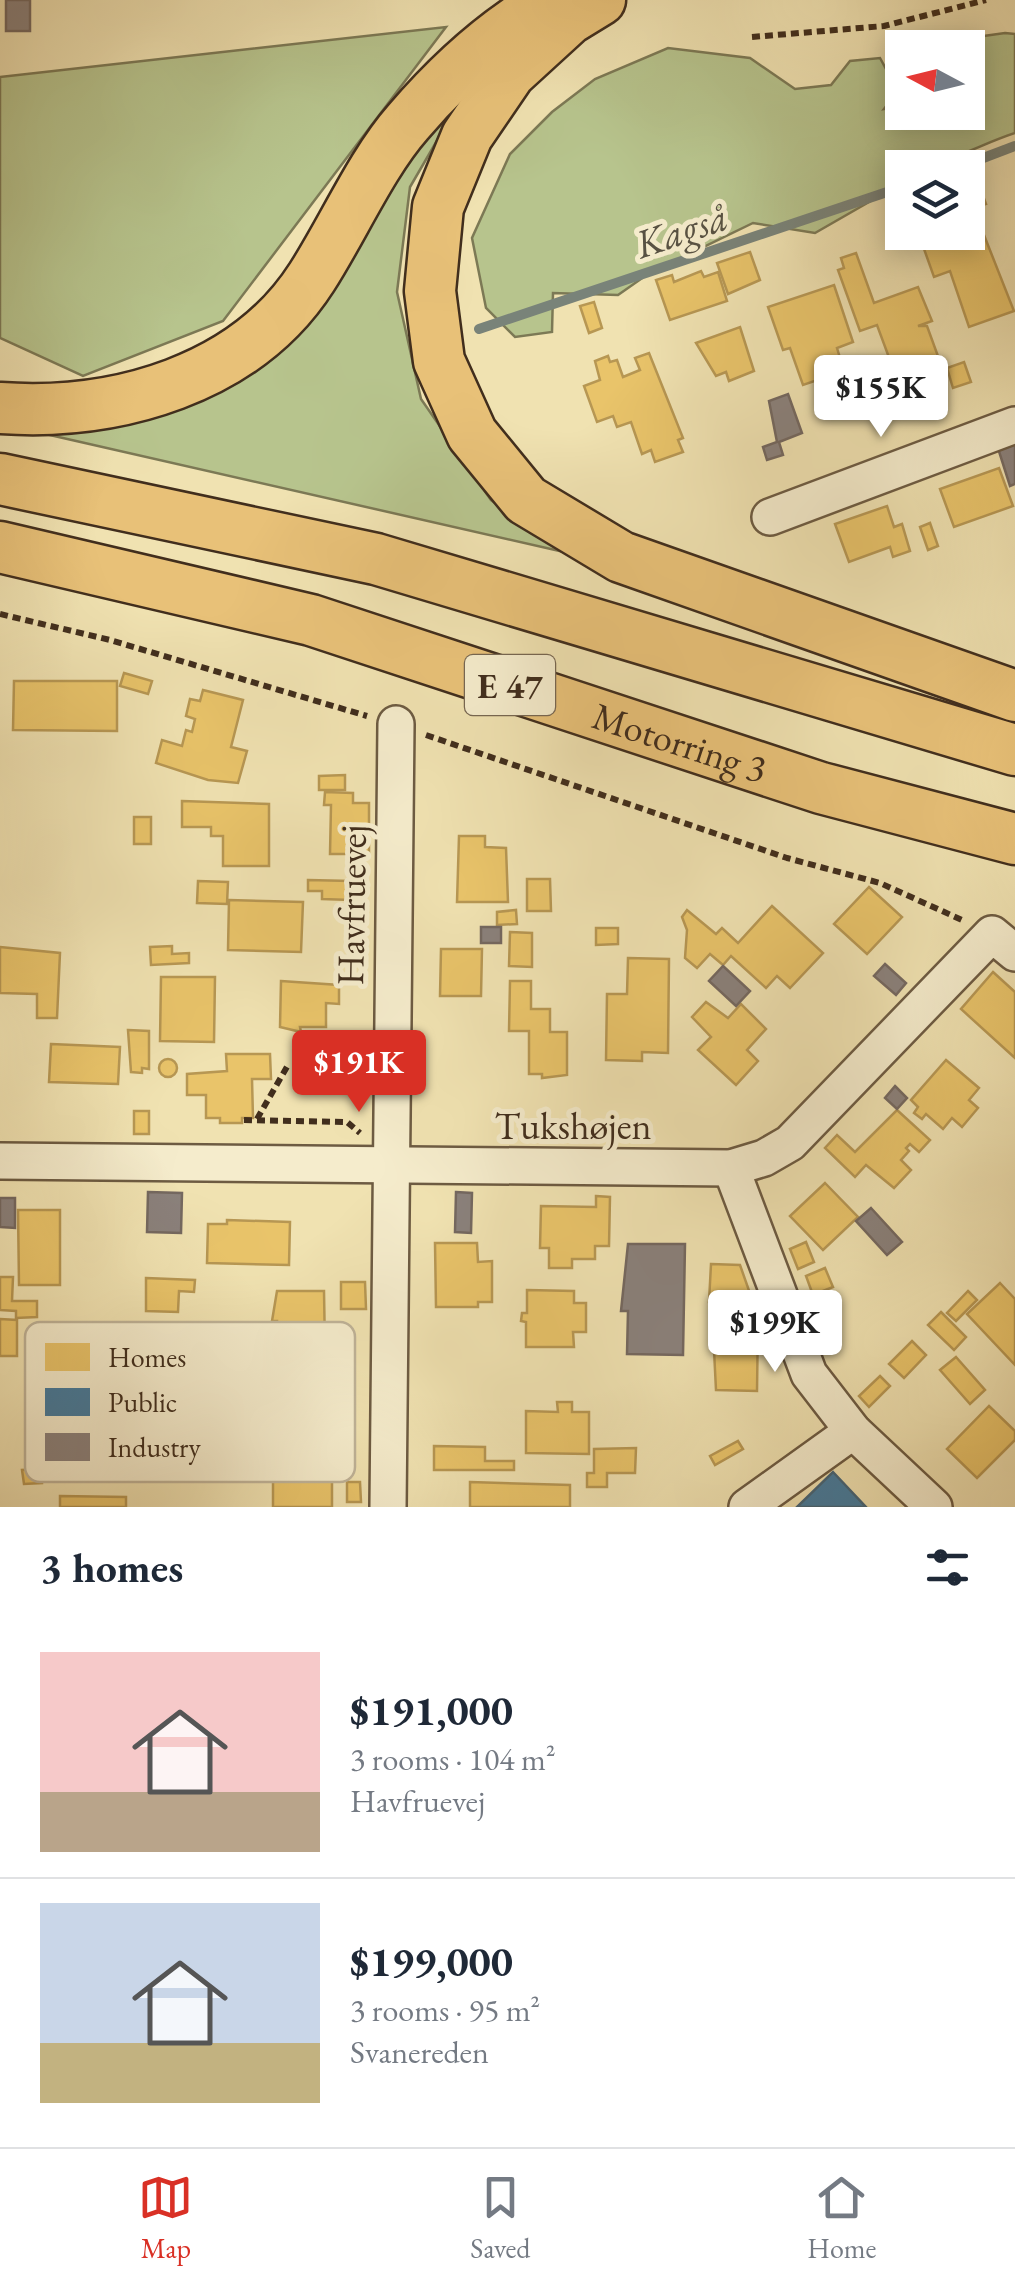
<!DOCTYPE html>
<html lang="en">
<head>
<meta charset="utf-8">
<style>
  :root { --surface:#fff; --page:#f2f2f3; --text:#1f2937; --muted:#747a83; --line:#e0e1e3; --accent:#d93025 }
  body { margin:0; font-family:"EB Garamond",serif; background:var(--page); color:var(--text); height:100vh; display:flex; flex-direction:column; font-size:38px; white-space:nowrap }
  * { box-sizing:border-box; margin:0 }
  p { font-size:32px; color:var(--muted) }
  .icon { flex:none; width:55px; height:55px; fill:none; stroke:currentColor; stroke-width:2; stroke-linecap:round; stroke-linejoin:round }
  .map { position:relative; height:1507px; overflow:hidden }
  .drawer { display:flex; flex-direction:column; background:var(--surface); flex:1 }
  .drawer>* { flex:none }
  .needle { width:65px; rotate:277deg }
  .buttons { position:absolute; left:885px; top:30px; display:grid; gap:20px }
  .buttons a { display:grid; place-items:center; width:100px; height:100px; border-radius:0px; background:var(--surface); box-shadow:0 5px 25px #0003; font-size:50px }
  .price { position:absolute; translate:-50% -85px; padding:0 22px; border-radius:10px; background:#fff; color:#222; font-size:32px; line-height:65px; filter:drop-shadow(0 2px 5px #0008) }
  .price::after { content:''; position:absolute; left:50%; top:60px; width:30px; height:22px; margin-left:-15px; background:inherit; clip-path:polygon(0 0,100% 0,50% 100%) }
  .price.selected { background:var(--accent); color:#fff }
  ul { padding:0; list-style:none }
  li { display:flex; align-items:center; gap:30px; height:250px; padding:0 40px }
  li+li { border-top:2px solid var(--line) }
  li span { display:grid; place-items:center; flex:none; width:280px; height:200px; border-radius:0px; color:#555 }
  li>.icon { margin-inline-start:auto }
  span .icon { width:120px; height:120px; fill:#fffc; stroke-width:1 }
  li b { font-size:42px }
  h2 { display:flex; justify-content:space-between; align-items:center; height:120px; padding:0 40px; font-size:42px }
  .menu { display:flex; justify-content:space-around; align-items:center; height:140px; border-top:2px solid var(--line); background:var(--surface); font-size:28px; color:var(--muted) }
  .menu a { display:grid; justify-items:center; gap:5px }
  .menu .selected { color:var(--accent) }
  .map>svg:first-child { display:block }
  .green { fill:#b7c48d; stroke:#7c7955; stroke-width:2.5 }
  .homes { fill:#e9c46a; stroke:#b79753; stroke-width:2.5 }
  .public { fill:#457b9d; stroke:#446477; stroke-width:2.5 }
  .industry { fill:#8a817c; stroke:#746860; stroke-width:2.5 }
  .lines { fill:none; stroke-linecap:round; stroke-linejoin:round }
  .stream { stroke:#798379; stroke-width:10 }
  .minor-casing { stroke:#6d5b42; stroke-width:40 }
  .highway-casing { stroke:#412e1d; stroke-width:55 }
  .path { stroke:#412e1d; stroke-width:6; stroke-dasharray:8 5; stroke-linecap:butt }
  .minor { stroke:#f5eccc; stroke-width:35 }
  .highway { stroke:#e8c178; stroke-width:50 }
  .labels { text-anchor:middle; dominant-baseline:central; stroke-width:10; stroke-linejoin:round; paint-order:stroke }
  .shield { fill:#f5eccc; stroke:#776752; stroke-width:2.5 }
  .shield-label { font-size:35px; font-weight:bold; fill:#412e1d }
  .street-label { font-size:38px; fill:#412e1d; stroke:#f5eccc }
  .water-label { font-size:40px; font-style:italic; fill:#585243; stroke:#f5eccc }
  .key { fill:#f5eccc; stroke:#bfb398; stroke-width:2.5 }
  .key-label { font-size:28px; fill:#412e1d }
</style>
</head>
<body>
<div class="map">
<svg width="1015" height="1507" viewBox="0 0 1015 1507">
  <rect width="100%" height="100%" fill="#f0e2b1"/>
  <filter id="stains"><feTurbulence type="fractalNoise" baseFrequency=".002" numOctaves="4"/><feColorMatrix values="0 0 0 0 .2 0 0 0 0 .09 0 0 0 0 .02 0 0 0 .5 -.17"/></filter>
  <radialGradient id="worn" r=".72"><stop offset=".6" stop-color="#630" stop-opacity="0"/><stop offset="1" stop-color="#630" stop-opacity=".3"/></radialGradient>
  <g class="green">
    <polygon points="446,27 223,321 83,376 0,338 0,77"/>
    <path d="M1005 33 1015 34V133C978 145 941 168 902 168V183L815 233 753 223 648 274 618 295 553 293 552 332 515 337 486 308 472 238 510 154 552 112 595 79 668 48 750 58 795 89 831 85 850 61 880 58 898 91 884 109 902 106V112H968V48L946 47 955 40Z"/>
    <polygon points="485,58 410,187 397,292 421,399 491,500 564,552 41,433 141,417 409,160"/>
  </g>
  <g class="homes">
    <polygon points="979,185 986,204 974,208 968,189"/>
    <polygon points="982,230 1014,311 969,327 950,271 934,277 918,232 942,232 948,248 977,238 975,233"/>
    <polygon points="750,252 760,280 728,294 717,263"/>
    <polygon points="856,253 874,303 918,287 932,321 918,326 927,326 939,359 931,362 935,374 942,371 943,376 907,390 902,377 897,379 877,325 860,331 838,270 844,268 841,258"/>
    <polygon points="701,271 704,277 718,272 727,301 670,320 656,280 672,275 674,282"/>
    <polygon points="834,285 853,342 837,348 844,371 803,385 790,348 783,350 768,307"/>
    <polygon points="594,302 602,328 589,333 580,306"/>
    <polygon points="740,327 754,371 729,381 726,372 716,376 696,343"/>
    <polygon points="649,353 683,438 678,440 683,452 655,462 651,450 642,454 631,422 617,427 613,416 597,422 584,386 600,380 595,361 608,356 610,362 617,360 623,377 640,370 635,358"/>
    <polygon points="964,362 971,382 953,388 947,368"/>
    <polygon points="999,468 1013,506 954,527 940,489"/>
    <polygon points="887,506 894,527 902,524 910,551 893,557 890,547 849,562 835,524"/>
    <polygon points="930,523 938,546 928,550 920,527"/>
    <polygon points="124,673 152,681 148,694 120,686"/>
    <polygon points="14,681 117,681 117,731 13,730"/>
    <polygon points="203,690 243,700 231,747 247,751 238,783 208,780 156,763 162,740 182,746 186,730 192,732 195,719 186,716 190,699 200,701"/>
    <polygon points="345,775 345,790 319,790 319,776"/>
    <polygon points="325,792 353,793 353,803 369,803 369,854 330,854 331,805 324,805"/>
    <polygon points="182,801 269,804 269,866 223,866 223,836 211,836 211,827 182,827"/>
    <rect x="134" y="817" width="17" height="27"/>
    <polygon points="459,836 485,836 485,847 506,848 508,902 457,902"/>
    <polygon points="527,879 550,879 551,911 527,911"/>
    <polygon points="308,880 351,881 351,900 322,899 322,891 308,891"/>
    <polygon points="198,881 228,882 227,904 197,903"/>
    <polygon points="869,887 902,917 867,954 834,924"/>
    <polygon points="229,900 303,902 301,952 228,950"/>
    <polygon points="772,906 823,953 790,988 777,976 766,988 731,956 723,965 710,954 697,968 685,958 687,930 682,917 687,910 716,934 722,928 738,943"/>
    <polygon points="516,910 517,924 497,925 497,912"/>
    <polygon points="596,928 618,928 618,944 596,945"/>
    <polygon points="510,932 532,933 532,967 509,966"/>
    <polygon points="172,946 172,954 189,953 189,963 151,965 150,947"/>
    <polygon points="0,947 60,953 57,1018 37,1018 37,994 0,993"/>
    <polygon points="441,949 482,949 481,996 440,996"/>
    <polygon points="628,958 669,959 668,1053 642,1052 642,1061 606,1060 607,994 627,994"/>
    <polygon points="993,972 1015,992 1015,1058 961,1009"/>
    <polygon points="161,977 215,977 214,1042 160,1041"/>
    <polygon points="281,981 339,985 339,1004 326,1003 326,1027 300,1027 301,1032 280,1027"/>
    <polygon points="510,981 531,981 531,1009 550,1009 550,1032 567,1032 567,1075 542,1078 542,1074 529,1074 529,1031 509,1031"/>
    <polygon points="706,1002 728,1018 741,1004 766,1029 747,1050 758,1061 736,1085 698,1050 711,1037 692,1017"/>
    <polygon points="128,1030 149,1031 149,1069 142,1068 142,1073 131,1072"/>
    <polygon points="51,1044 120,1047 118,1084 49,1082"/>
    <polygon points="226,1054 270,1054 271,1079 252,1079 253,1118 242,1118 242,1123 220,1123 220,1118 206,1118 206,1095 187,1095 187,1074 227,1071"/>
    <circle cx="168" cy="1068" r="9"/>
    <polygon points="946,1060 979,1088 969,1100 978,1108 962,1127 952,1118 943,1129 926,1114 922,1119 914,1113 918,1107 911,1100"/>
    <polygon points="897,1110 930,1140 919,1152 910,1144 906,1148 909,1151 901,1160 911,1170 894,1188 866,1165 855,1177 825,1148 837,1135 855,1152"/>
    <rect x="134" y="1111" width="15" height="23"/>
    <polygon points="825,1183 858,1217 823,1250 790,1216"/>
    <polygon points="596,1196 610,1197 609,1246 595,1246 595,1259 572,1259 572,1268 549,1268 549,1248 540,1248 541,1206 596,1207"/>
    <polygon points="18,1210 60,1210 60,1285 19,1285"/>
    <polygon points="227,1220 290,1222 289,1265 207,1263 208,1224 227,1224"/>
    <polygon points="806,1242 814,1262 798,1269 790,1249"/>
    <polygon points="435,1243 477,1243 478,1262 492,1261 492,1302 478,1302 478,1307 436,1307"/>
    <polygon points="711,1264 740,1265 753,1302 709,1302"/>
    <polygon points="825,1268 833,1287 813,1295 806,1276"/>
    <polygon points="0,1277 13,1277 12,1301 37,1301 37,1317 16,1318 16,1311 0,1310"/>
    <polygon points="146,1278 195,1280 194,1292 179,1291 178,1312 146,1311"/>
    <polygon points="341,1282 365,1282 366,1309 341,1309"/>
    <polygon points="1000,1283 1015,1299 1015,1365 967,1314"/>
    <polygon points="527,1290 574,1291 574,1303 586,1303 586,1332 573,1332 574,1347 526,1347 526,1322 521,1321 522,1313 527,1313"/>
    <polygon points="277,1291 324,1291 325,1350 277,1350 277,1321 272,1321"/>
    <polygon points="968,1291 977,1300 956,1321 947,1313"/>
    <polygon points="941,1312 966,1337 954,1350 928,1325"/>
    <polygon points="718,1318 758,1318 757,1391 716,1390 713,1330 717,1330"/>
    <polygon points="0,1319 17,1320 17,1356 0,1356"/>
    <polygon points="912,1341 926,1355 904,1378 889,1364"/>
    <polygon points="956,1357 985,1390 970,1404 940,1370"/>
    <polygon points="880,1376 890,1386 869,1407 859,1396"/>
    <polygon points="557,1402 572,1402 572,1412 589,1412 589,1454 526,1453 526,1411 558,1412"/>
    <polygon points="989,1406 1015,1431 1015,1440 977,1478 947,1449"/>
    <polygon points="738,1441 743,1449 715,1465 710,1456"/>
    <polygon points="434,1446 485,1447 485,1461 514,1461 514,1470 434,1470"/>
    <polygon points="636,1448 635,1473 607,1473 607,1487 587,1487 587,1473 594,1473 594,1449"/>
    <rect x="273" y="1465" width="59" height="42"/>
    <polygon points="41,1469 42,1483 24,1484 22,1470"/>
    <polygon points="347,1482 360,1482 361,1502 347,1502"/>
    <polygon points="470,1482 570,1485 570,1507 470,1507"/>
    <polygon points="60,1496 126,1497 126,1507 60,1507"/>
  </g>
  <polygon class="public" points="833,1472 866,1507 797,1507"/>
  <g class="industry">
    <rect x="6" y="0" width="24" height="31"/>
    <polygon points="788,394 802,433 779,442 783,455 767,460 763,447 777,442 769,401"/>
    <polygon points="1015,439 1015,484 1010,486 997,445"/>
    <rect x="481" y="927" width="20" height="16"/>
    <polygon points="885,964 906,983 896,995 874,976"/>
    <polygon points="723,966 750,991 736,1006 709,981"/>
    <polygon points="895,1086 907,1098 897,1109 885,1098"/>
    <polygon points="148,1192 182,1193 181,1233 147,1232"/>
    <polygon points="456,1192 472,1193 471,1233 455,1232"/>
    <polygon points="0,1198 15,1198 15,1228 0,1227"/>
    <polygon points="871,1208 902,1242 887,1255 856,1221"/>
    <polygon points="628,1244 685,1244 683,1355 627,1354 628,1311 621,1311"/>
  </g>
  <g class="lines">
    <g class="stream">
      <polyline points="957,168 1015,146"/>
      <polyline points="479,329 902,187"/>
    </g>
    <defs>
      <g id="minor">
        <polyline points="770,517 1015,425"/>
        <polyline points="0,1161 731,1168 764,1158 790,1143 992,934 1015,953"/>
        <polyline points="731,1168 809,1374 853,1431 934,1507"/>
        <polyline points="388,1507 396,724"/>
        <polyline points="747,1507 853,1431"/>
      </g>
      <g id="highway">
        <polyline points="600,0 569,19 510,73 467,136 438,207 430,291 439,361 472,434 526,500 621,557 1015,696"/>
        <path d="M0 408C116 416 246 380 312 277 343 229 371 164 408 122 449 74 496 31 551 0"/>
        <polyline points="0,479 376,559 1015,750"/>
        <path id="s1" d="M0 547 311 620 821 788 1015 839"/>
      </g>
    </defs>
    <use href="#minor" class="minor-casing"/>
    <use href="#highway" class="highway-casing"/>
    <g class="path">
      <polyline points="752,37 884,26 986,0"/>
      <polyline points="0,614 110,640 367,716"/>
      <polyline points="426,735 787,858 880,883 962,920"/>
      <polyline points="257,1119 288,1065"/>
      <polyline points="244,1120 347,1122 360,1133"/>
    </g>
    <use href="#minor" class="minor"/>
    <use href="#highway" class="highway"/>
  </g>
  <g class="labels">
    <rect class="shield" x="465" y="655" width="90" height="60" rx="8"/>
    <g class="shield-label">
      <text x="510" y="685">E 47</text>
    </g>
    <g class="street-label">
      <text stroke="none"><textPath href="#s1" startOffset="708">Motorring 3</textPath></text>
      <text transform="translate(351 905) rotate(-89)">Havfruevej</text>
      <text x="573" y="1125">Tukshøjen</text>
    </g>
    <g class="water-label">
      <text transform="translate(681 230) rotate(-19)">Kagså</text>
    </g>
  </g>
  <rect x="25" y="1322" width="330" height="160" rx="15" class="key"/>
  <rect x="45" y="1343" width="45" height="28" fill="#e9c46a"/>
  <rect x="45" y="1388" width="45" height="28" fill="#457b9d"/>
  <rect x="45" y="1433" width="45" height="28" fill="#8a817c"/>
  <g class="key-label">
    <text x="108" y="1367">Homes</text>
    <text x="108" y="1412">Public</text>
    <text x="108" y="1457">Industry</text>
  </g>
  <rect width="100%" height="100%" filter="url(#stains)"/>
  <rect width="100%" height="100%" fill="url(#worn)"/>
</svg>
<div class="buttons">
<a><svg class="needle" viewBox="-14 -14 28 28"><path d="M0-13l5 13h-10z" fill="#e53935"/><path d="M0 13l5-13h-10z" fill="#747a83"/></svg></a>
<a><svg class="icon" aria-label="layers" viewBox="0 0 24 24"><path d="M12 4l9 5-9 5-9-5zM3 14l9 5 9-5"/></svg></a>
</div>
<b class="price" style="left:881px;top:440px">$155K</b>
<b class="price selected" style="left:359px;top:1115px">$191K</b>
<b class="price" style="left:775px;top:1375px">$199K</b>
</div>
<section class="drawer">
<h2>3 homes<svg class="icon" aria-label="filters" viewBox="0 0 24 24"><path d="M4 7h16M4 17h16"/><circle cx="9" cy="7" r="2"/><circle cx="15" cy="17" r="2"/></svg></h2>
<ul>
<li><span style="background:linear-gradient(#f6c9c9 70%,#b9a48a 0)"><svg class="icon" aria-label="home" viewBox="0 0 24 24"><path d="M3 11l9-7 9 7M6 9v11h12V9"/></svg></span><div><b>$191,000</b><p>3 rooms · 104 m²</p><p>Havfruevej</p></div></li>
<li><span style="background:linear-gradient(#c9d6e8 70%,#c2b280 0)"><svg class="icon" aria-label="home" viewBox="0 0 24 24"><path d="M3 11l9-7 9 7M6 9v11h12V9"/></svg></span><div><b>$199,000</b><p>3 rooms · 95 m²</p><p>Svanereden</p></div></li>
</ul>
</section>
<nav class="menu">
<a class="selected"><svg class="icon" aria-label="map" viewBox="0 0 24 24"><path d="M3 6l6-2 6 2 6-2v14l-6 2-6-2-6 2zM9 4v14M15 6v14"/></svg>Map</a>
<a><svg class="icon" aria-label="saved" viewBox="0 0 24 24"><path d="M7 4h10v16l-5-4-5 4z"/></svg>Saved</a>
<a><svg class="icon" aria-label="home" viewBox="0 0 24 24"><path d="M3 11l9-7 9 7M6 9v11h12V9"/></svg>Home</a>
</nav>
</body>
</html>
